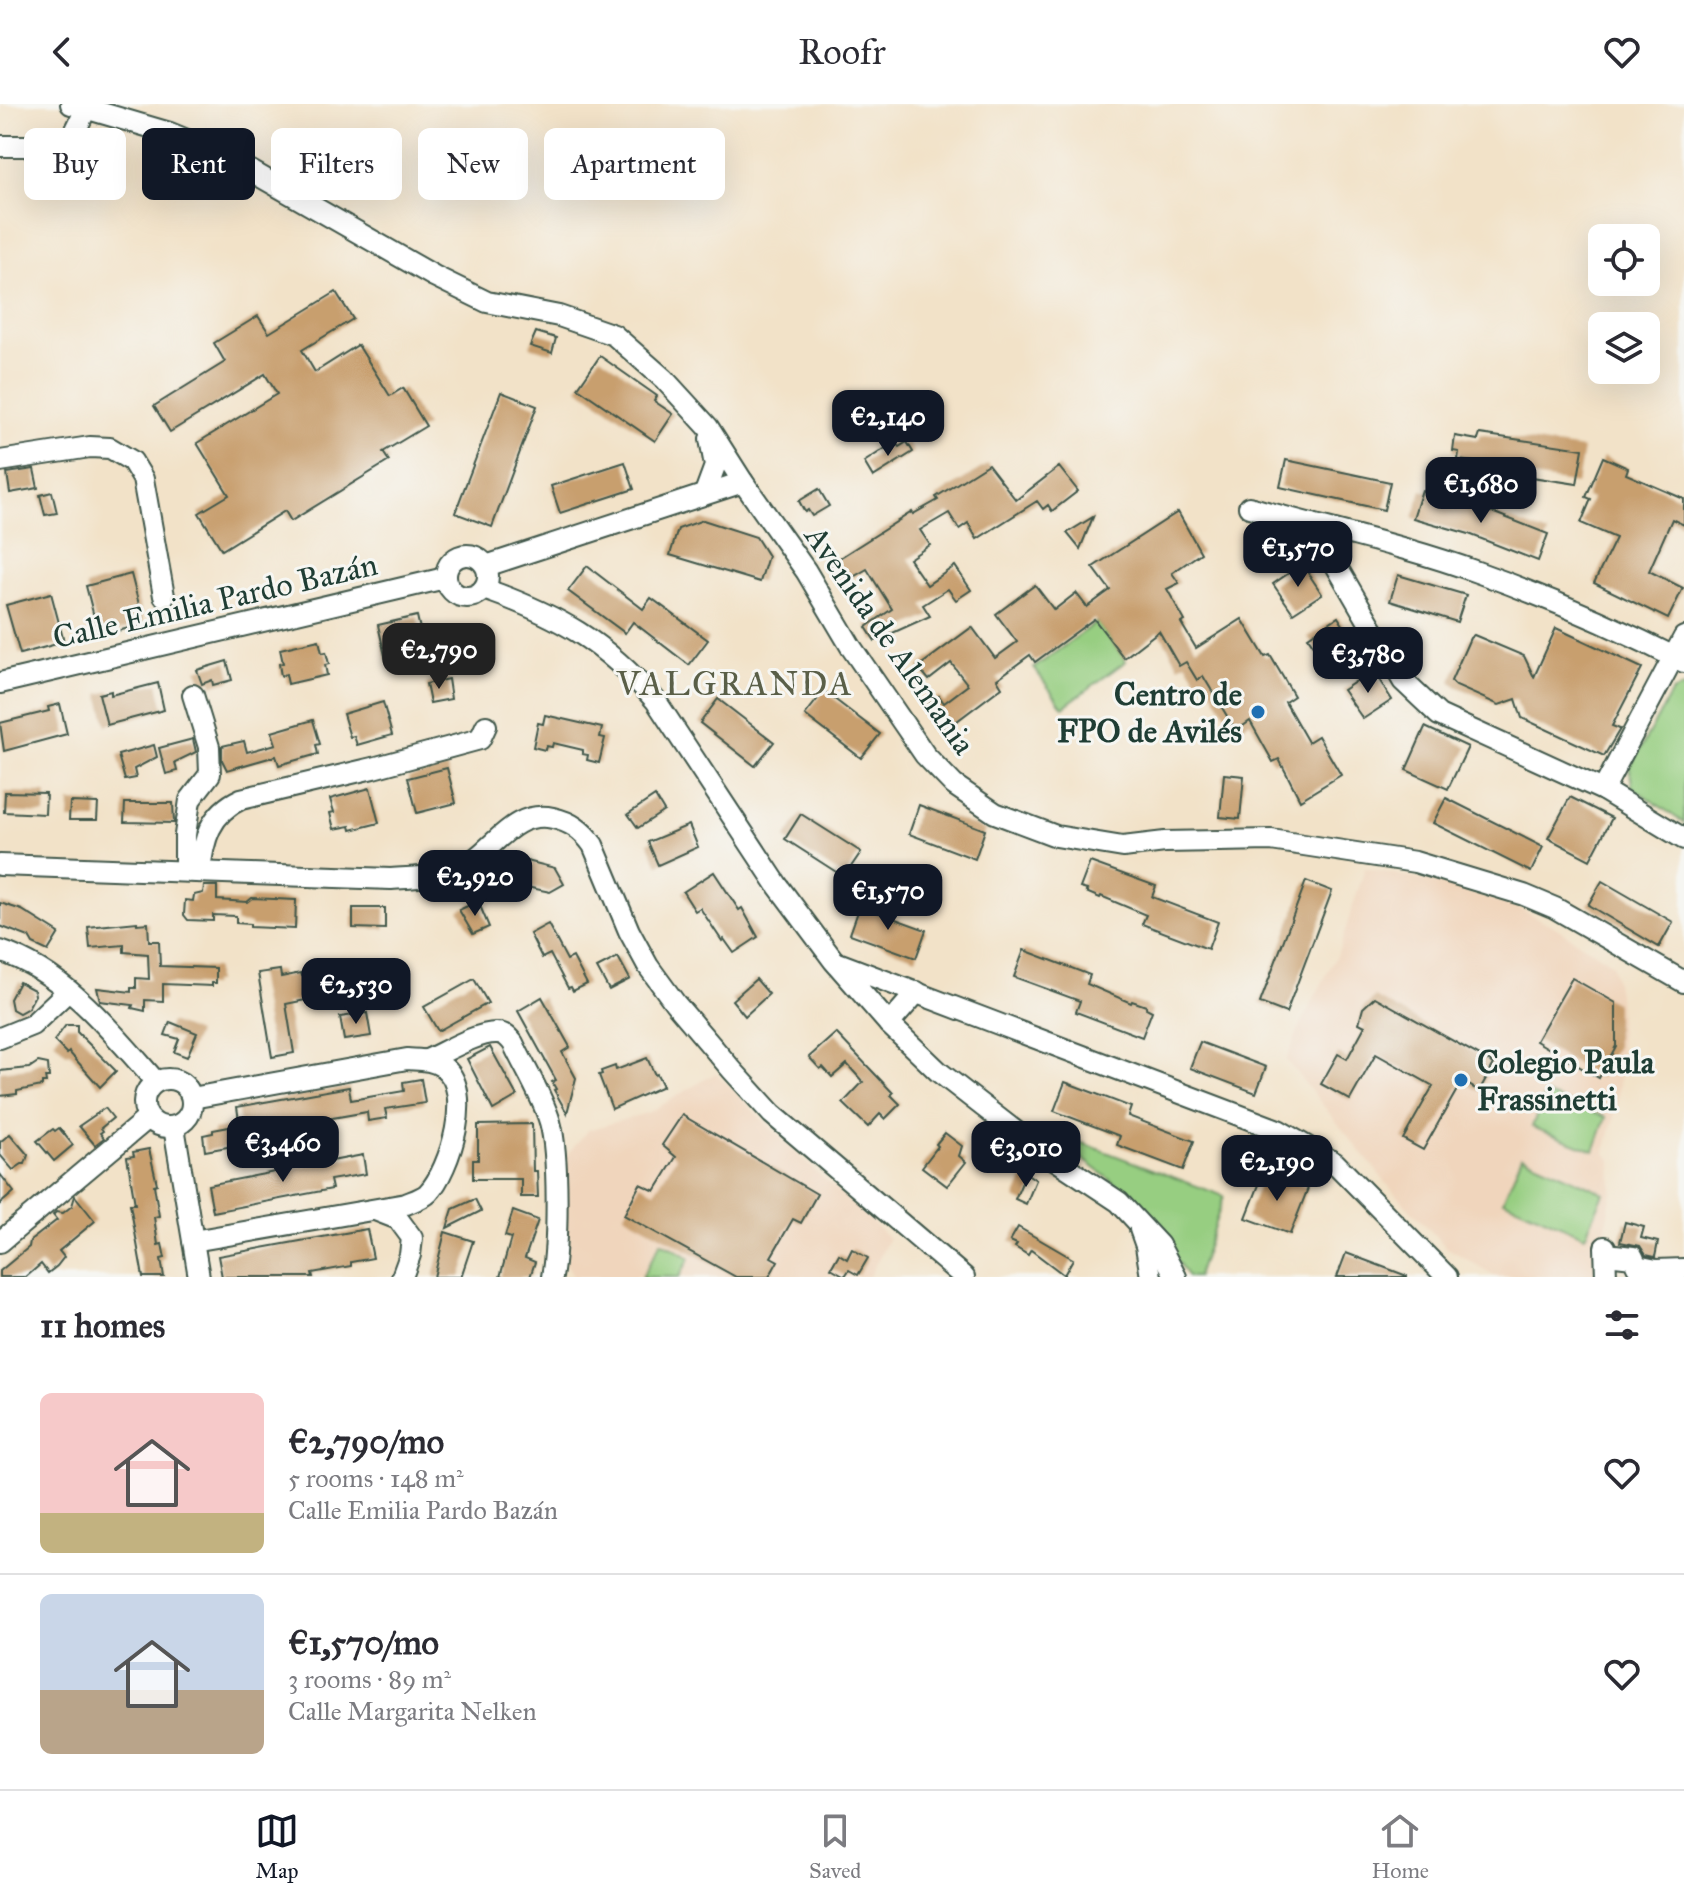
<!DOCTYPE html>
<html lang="en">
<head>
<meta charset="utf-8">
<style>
  :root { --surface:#fff; --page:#f7f7f7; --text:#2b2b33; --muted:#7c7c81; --line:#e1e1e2; --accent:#111827 }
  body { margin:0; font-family:"IM FELL Great Primer",serif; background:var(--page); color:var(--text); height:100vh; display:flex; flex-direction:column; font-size:30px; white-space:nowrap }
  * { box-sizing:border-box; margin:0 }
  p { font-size:26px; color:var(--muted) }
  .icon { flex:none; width:44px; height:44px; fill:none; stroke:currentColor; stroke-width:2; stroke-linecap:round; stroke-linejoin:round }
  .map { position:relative; height:1173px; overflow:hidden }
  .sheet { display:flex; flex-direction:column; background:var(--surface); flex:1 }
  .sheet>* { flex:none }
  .hud { position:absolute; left:24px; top:24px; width:800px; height:72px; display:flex; gap:16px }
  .controls { position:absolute; left:1588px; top:120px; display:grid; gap:16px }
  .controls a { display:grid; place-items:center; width:72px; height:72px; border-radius:12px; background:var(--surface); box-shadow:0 8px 32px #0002; font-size:40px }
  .price { position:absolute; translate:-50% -68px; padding:0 18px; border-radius:16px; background:var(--accent); color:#fff; font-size:26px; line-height:52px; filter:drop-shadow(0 2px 4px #0008) }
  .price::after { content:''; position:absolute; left:50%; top:48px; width:24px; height:18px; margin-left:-12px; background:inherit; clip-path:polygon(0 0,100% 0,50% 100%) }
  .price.active { background:#222; color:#fff }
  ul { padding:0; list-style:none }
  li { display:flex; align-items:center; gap:24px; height:200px; padding:0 40px }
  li+li { border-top:2px solid var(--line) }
  li span { display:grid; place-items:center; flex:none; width:224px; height:160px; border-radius:12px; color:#555 }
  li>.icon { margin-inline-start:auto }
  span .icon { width:96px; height:96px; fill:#fffc; stroke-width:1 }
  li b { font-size:34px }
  h2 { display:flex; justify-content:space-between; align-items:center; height:96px; padding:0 40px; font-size:34px }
  .tag { padding:0 28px; border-radius:12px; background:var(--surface); box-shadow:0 8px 32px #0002; font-size:28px; line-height:72px }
  .tag.active { background:var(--accent); color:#fff }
  header { display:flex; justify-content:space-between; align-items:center; height:104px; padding:0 40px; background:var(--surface); font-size:36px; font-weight:600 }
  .menu { display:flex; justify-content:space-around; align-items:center; height:112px; border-top:2px solid var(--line); background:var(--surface); font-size:22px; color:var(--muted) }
  .menu a { display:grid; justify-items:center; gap:4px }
  .menu .active { color:var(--accent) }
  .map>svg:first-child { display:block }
  .built { fill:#f0d5bc }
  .green { fill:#97ce81; stroke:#5b865a; stroke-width:2 }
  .building { fill:#c89f6e }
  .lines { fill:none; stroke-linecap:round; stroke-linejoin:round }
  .minor-casing { stroke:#3f564a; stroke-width:24 }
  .minor { stroke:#fff; stroke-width:20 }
  .poi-dot { fill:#1f6fb2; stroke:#f6f6f2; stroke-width:3 }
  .labels { text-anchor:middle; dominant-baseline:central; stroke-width:6; stroke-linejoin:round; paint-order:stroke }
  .street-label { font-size:32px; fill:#1f3d34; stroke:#f6f6f2 }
  .poi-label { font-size:32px; font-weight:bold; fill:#1f3d34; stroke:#f6f6f2; text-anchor:end }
  .neighbourhood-label { font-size:34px; letter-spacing:2px; fill:#5a5f48; stroke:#f6f6f2 }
</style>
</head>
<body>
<header><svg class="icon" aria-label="back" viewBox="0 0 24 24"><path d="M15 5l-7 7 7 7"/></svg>Roofr<svg class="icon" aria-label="heart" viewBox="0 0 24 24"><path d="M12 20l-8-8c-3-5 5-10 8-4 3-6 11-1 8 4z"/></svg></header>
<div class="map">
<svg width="1684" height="1173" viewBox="0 0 1684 1173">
  <rect width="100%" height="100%" fill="#f6f6f2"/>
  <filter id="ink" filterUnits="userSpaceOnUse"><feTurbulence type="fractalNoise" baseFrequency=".0125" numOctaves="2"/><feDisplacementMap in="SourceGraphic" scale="16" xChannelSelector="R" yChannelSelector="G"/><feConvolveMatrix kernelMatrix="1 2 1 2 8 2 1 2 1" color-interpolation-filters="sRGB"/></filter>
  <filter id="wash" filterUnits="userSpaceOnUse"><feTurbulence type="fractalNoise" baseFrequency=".006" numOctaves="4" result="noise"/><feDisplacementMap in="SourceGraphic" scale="32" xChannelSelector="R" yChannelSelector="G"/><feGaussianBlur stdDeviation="1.8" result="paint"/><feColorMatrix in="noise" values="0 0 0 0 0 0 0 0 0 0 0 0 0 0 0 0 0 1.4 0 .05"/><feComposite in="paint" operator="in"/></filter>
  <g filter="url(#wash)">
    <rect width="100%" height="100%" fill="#f2e2c8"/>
    <g class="built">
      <polygon points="1365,764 1432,778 1520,805 1555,823 1612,860 1618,888 1621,955 1618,996 1605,1048 1611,1056 1612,1086 1598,1173 1570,1170 1569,1173 1497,1173 1446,1143 1392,1086 1286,956 1301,920 1339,846"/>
      <polygon points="716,969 797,1050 889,1134 869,1173 574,1173 566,1159 564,1054 588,1026 650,1008"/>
    </g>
    <g class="green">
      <polygon points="1097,518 1126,557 1063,603 1034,564"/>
      <polygon points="1684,583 1684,719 1632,683 1630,663 1672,588"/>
      <polygon points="1545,990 1606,1013 1594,1047 1532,1023"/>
      <polygon points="1042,1024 1224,1092 1197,1173 1188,1173 1134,1094"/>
      <polygon points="1522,1052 1604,1089 1585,1132 1503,1096"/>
      <polygon points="661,1138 690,1154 679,1173 642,1173"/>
    </g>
    <g id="blocks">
      <g class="building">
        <polygon points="336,188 353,215 302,246 315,268 358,241 390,292 403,284 426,322 383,348 389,357 291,417 285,407 222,446 199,409 229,391 197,339 277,290 265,270 170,328 154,302 225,258 214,239 258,212 269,229"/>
        <polygon points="536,228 556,234 552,249 530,242"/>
        <polygon points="600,252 657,292 654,297 673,310 655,337 578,284"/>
        <polygon points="501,288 537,302 492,423 455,409"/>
        <polygon points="1480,330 1583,345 1577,380 1474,364 1475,358 1458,356 1459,348 1453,347 1455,332 1478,336"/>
        <polygon points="895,338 899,343 907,338 913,348 873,373 864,358"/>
        <polygon points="1603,353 1628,364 1626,370 1684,395 1684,421 1672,415 1649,467 1683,484 1668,515 1594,479 1616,434 1581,419 1591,395 1586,393"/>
        <polygon points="1286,356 1390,378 1384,406 1280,383"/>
        <polygon points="625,358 634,385 560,409 551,382"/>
        <polygon points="988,360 1016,396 1059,363 1078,387 1052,407 1048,401 1043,405 1037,397 977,435 968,419 959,425 949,409 920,426 930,441 909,455 927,481 955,462 971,486 956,496 948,485 923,501 930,512 875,537 866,523 892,505 867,465 848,476 844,471 838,475 830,460 912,408 913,410 938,396 936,393"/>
        <polygon points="34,365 38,384 10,389 7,369"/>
        <polygon points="819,385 829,402 812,412 808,406 805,408 799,397"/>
        <polygon points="1422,386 1497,410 1548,430 1538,457 1469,430 1413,414"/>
        <polygon points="52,388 57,409 45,411 40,391"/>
        <polygon points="1178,408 1201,449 1172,469 1179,479 1167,485 1185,517 1181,519 1196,544 1242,515 1265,553 1270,551 1294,592 1285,598 1308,638 1318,632 1341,671 1300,696 1279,655 1273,658 1250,617 1236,627 1203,572 1197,576 1186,558 1179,562 1159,527 1124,554 1094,515 1035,558 1030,551 997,575 1002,583 945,626 936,614 934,615 925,603 939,592 944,599 968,581 951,559 929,576 918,563 972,523 995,554 1017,538 996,510 1035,481 1054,506 1076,489 1087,503 1110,486 1093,463"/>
        <polygon points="1093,413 1080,445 1067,429"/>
        <polygon points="703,416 756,433 768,452 760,478 670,451 678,425"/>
        <polygon points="1302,460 1322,490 1293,509 1273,480"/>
        <polygon points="587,462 643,505 651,494 708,536 689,561 633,518 625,529 568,487"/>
        <polygon points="131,470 144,520 99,532 86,482"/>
        <polygon points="1398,471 1466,491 1457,518 1390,497"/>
        <polygon points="51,489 64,538 20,550 6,501"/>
        <polygon points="417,512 420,525 425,524 427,536 423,537 426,547 386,556 378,521"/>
        <polygon points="1338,513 1357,543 1328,562 1308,533"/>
        <polygon points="1556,524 1642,564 1612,622 1620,625 1604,652 1522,614 1516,595 1499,601 1456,582 1451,577 1470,534 1474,531 1524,552 1534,573"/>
        <polygon points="319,536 322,549 326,548 329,560 325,561 327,571 288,580 286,570 281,572 279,560 283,559 280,545"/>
        <polygon points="227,557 232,576 213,581 212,576 202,580 197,566"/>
        <polygon points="1373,566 1392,596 1363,615 1343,586"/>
        <polygon points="448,575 451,595 430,599 426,580"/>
        <polygon points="158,579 164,606 107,621 99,590 111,587 111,591"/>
        <polygon points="824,587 880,630 861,654 805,611"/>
        <polygon points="718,595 774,638 755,662 700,619"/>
        <polygon points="383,598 392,631 357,641 354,632 350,633 343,610"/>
        <polygon points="60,600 67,630 4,647 0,619 49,607 48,603"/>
        <polygon points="545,611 602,624 600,633 605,634 599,659 587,656 588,651 582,650 583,646 553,639 552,643 546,642 545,646 533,643 538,619 543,620"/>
        <polygon points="313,616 320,640 316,641 318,650 279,661 276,652 227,666 222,656 222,642 244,637 247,648 276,640 272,628"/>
        <polygon points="1425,623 1468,643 1448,685 1406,666"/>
        <polygon points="193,635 196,648 175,658 177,667 166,670 159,644"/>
        <polygon points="154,641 157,653 134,665 136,674 125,676 118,651"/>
        <polygon points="447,664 456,699 417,709 408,674"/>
        <polygon points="1224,670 1244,672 1240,715 1220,713"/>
        <polygon points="370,684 379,719 351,726 350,722 334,725 330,709 334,708 330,695"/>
        <polygon points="5,688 46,689 45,710 4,708"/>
        <polygon points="655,692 664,707 638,724 628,710"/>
        <polygon points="1570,693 1612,714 1590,756 1548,734"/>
        <polygon points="1446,694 1543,743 1531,768 1433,719"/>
        <polygon points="70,698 98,699 97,716 69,716"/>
        <polygon points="125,699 173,699 174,719 124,718"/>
        <polygon points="919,701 985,726 975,755 909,730"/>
        <polygon points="801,710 861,748 844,773 785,735"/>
        <polygon points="689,721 698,743 658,761 648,738"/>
        <polygon points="519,755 555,764 564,780 550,788 512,780"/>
        <polygon points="1090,758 1156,782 1152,793 1218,818 1208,845 1142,820 1146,811 1101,792 1100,794 1086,788 1087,786 1080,784"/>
        <polygon points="714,768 739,806 742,804 758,833 734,849 724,835 722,837 700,804 695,807 683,788"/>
        <polygon points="1306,777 1332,787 1286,909 1260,899"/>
        <polygon points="1602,777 1673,818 1659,843 1588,801"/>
        <polygon points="204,782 217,782 217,796 247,798 252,794 296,796 295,825 250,823 250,820 236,819 236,812 213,811 213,817 188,816 184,811 185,796 193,797 194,791 203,789"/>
        <polygon points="478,797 489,823 473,830 459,806"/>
        <polygon points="0,799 22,806 59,829 48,847 33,840 29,833 0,822"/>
        <polygon points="860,802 926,826 916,854 850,830"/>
        <polygon points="353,804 385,804 385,825 353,824"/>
        <polygon points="137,818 137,820 148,819 149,837 159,837 160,862 216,864 216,879 212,879 212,882 163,880 163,897 145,896 145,907 132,904 133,901 100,897 97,884 131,888 131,884 136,884 136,874 149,875 148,850 124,848 124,841 90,844 88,823"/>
        <polygon points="548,820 567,856 573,853 587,880 573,887 571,883 568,884 550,850 542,854 530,830"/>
        <polygon points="1024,846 1090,871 1087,880 1131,899 1132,897 1146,902 1146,904 1152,907 1142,933 1076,908 1080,897 1014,873"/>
        <polygon points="618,853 630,875 609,886 597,864"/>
        <polygon points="280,866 281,873 301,869 302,872 315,870 320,893 286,900 294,949 272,953 258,869"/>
        <polygon points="1572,874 1616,899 1616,942 1599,974 1536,937"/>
        <polygon points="474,875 488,899 438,927 424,903"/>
        <polygon points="756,875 769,890 745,912 732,896"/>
        <polygon points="19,878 34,886 35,891 28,904 19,909 12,905 10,895"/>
        <polygon points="542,893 570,943 562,948 576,974 567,1009 554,986 556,985 552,978 556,976 518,907"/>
        <polygon points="1375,893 1494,960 1479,987 1462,977 1423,1046 1403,1035 1433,982 1376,950 1350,996 1321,980 1338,950 1347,955 1365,922 1359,919 1363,904"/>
        <polygon points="367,909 371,932 344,936 340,913"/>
        <polygon points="170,918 197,929 187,953 174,948 179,935 165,931"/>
        <polygon points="66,921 77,921 77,928 116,967 100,983 69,948 67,950 54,937"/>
        <polygon points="836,929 893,989 891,991 900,1000 885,1015 880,1010 868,1023 843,999 863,978 847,960 832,973 823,963 820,965 809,953"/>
        <polygon points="1200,938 1266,963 1256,989 1190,964"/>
        <polygon points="490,943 517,992 493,1006 467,955"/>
        <polygon points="647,954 655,971 657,970 663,982 612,1005 599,971 602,970 601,967 615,962 616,966"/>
        <polygon points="38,958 48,960 49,973 45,973 46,979 42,979 42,982 17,987 17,990 0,992 0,967 29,964"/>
        <polygon points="421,975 425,999 385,1005 387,1014 368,1017 367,1008 241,1030 237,1003 349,983 351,996 404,987 403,978"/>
        <polygon points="1065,978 1131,1003 1128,1012 1194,1037 1183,1066 1117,1041 1120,1032 1054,1007"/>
        <polygon points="105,1004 113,1014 101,1024 103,1027 100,1029 104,1034 95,1041 79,1022"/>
        <polygon points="682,1011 817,1090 801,1119 793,1115 771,1153 778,1157 769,1173 736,1173 624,1111 640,1080 655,1087 676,1053 662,1041"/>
        <polygon points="532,1020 533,1067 537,1067 538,1093 521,1093 521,1075 473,1075 473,1056 478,1056 478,1021"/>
        <polygon points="229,1023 233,1042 205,1047 203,1031 213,1029 213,1026"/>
        <polygon points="59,1024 73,1041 54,1057 37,1037 53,1025 55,1027"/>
        <polygon points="945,1029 962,1042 959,1052 966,1058 947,1082 922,1063 938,1042 936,1040"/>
        <polygon points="10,1030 28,1051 25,1060 22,1060 13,1066 0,1051 0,1038"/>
        <polygon points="149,1045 157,1080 154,1081 159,1112 154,1113 158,1141 162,1140 165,1154 161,1155 164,1173 143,1173 130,1100 135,1100 127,1053 134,1052 133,1048"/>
        <polygon points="363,1051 366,1070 330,1076 332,1085 213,1108 208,1081"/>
        <polygon points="1264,1068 1308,1084 1290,1130 1246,1114"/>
        <polygon points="1026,1069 1036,1076 1026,1100 1015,1095"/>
        <polygon points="0,1070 14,1088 0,1100"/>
        <polygon points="75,1092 95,1117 59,1147 64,1153 57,1162 48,1169 41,1160 26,1173 0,1173 0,1167 29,1143 30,1137 57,1116 53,1111 56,1108 63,1109 72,1102"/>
        <polygon points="475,1095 481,1107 447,1124 453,1105"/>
        <polygon points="513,1107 538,1116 525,1154 535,1158 530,1173 500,1173 511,1134 505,1132"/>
        <polygon points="1625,1118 1644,1123 1641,1134 1658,1138 1655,1153 1646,1151 1640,1142 1620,1138"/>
        <polygon points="1018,1123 1073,1155 1064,1171 1031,1146 1028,1151 1015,1143 1017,1140 1010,1137"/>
        <polygon points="367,1125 373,1154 351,1158 351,1162 312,1169 313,1173 222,1173 218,1152"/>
        <polygon points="445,1128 473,1137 461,1173 434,1173"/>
        <polygon points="852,1145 868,1154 858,1171 849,1166 845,1172 831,1164 839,1150 847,1155"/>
        <polygon points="1346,1149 1407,1172 1407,1173 1337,1173"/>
      </g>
    </g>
  </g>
  <g filter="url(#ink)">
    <use href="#blocks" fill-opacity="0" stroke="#3f564a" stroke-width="2"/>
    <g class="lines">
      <defs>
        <g id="minor">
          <polyline points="71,0 170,29 223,51 434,172 487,198 559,212 614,231 664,275 708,323 743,378 806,467 851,543 925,651 954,681 995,709 1056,732 1123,743 1165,738 1271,736 1415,758 1524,791 1555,804 1684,878"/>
          <polyline points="0,42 52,42 71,36 86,5"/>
          <polyline points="0,357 90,343 110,344 132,357 143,375 164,492"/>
          <polyline points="705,389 715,362 710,335"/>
          <path d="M1249 403C1325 425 1403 441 1477 468 1547 493 1618 524 1684 558"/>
          <polyline points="1312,420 1403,577 1439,611 1603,686 1684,735"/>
          <circle cx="467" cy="472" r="21"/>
          <polyline points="486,462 743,378"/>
          <path d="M484 485C558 511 604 537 656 597L778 782 834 857 889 920 939 968 1033 1041 1119 1098 1159 1141 1176 1173"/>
          <polyline points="0,579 445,474"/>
          <polyline points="1603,686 1684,533"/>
          <path d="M0 761 391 775C413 773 437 774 458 765 493 750 510 705 553 714 571 718 582 726 593 741L629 827 648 862 675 899 732 966 772 1010 964 1173"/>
          <polyline points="185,767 185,731 190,696 210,670 209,643 193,591"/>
          <path d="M200 768C203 736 210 709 241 695L373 664 480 635 486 622"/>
          <path d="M0 847C66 869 112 928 156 978"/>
          <polyline points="838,859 1278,1026 1335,1059 1447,1173"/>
          <polyline points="889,920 917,888"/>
          <polyline points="0,934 32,921 68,887"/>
          <path d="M427 956C445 948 478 928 497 929 505 929 509 934 513 939 525 965 542 991 550 1018 559 1050 558 1141 552 1173"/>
          <circle cx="168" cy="999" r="24"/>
          <path d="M192 994 407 955C420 956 432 955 443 963 475 985 450 1066 428 1089 423 1094 413 1097 406 1100L193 1137"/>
          <polyline points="174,1023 199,1173"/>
          <polyline points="375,1106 398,1115 412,1134 410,1151 402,1173"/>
          <polyline points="1140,1125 1146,1142 1151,1173"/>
          <polyline points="0,1138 148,1014"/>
          <polyline points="1605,1143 1606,1173"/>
          <polyline points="1606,1150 1633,1153 1637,1162 1656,1166 1684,1165"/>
        </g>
      </defs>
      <use href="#minor" class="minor-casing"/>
      <use href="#minor" class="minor"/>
    </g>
  </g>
  <g class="poi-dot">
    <circle cx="1258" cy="608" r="8"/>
    <circle cx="1461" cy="976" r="8"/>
  </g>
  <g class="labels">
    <g class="street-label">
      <text transform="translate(215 497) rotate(-13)">Calle Emilia Pardo Bazán</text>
      <text transform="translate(890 536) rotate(55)">Avenida de Alemania</text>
    </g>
    <g class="poi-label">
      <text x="1242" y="590">Centro de<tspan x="1242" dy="37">FPO de Avilés</tspan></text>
      <text x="1477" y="958" text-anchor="start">Colegio Paula<tspan x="1477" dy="37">Frassinetti</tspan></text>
    </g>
    <g class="neighbourhood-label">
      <text x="735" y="579">VALGRANDA</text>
    </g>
  </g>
</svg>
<div class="controls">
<a><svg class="icon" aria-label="locate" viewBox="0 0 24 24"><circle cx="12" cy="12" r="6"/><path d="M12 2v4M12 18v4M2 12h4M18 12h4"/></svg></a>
<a><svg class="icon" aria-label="layers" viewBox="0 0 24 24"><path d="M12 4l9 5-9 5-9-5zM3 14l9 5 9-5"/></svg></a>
</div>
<b class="price" style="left:888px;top:354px">€2,140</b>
<b class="price" style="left:1481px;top:421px">€1,680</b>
<b class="price" style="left:1298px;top:485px">€1,570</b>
<b class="price active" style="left:439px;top:587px">€2,790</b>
<b class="price" style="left:1368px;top:591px">€3,780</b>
<b class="price" style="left:475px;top:814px">€2,920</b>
<b class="price" style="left:888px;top:828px">€1,570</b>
<b class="price" style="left:356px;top:922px">€2,530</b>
<b class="price" style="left:283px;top:1080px">€3,460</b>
<b class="price" style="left:1026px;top:1085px">€3,010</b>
<b class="price" style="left:1277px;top:1099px">€2,190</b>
<div class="hud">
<a class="tag">Buy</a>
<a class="tag active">Rent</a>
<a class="tag">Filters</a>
<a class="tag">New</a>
<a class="tag">Apartment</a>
</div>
</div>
<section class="sheet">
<h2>11 homes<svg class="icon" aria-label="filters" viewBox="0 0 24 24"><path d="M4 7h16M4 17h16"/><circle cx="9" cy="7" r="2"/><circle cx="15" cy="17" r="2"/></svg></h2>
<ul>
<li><span style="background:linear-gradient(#f6c9c9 75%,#c2b280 0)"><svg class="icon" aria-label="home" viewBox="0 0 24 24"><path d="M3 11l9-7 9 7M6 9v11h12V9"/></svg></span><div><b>€2,790/mo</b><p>5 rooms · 148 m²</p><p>Calle Emilia Pardo Bazán</p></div><svg class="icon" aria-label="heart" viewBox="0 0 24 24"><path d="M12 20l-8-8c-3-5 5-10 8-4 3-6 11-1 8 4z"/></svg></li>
<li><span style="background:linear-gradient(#c9d6e8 60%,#b9a48a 0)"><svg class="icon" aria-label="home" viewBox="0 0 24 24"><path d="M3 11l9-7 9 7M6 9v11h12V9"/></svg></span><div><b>€1,570/mo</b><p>3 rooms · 89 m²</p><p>Calle Margarita Nelken</p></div><svg class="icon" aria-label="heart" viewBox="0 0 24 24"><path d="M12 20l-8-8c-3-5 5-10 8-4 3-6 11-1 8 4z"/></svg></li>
</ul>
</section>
<nav class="menu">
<a class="active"><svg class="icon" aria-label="map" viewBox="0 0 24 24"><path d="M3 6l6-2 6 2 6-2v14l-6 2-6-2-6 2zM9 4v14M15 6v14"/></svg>Map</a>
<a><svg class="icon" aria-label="saved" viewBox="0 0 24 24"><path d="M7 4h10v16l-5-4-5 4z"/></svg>Saved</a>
<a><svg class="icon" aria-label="home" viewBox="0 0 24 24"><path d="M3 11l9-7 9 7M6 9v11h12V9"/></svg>Home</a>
</nav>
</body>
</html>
